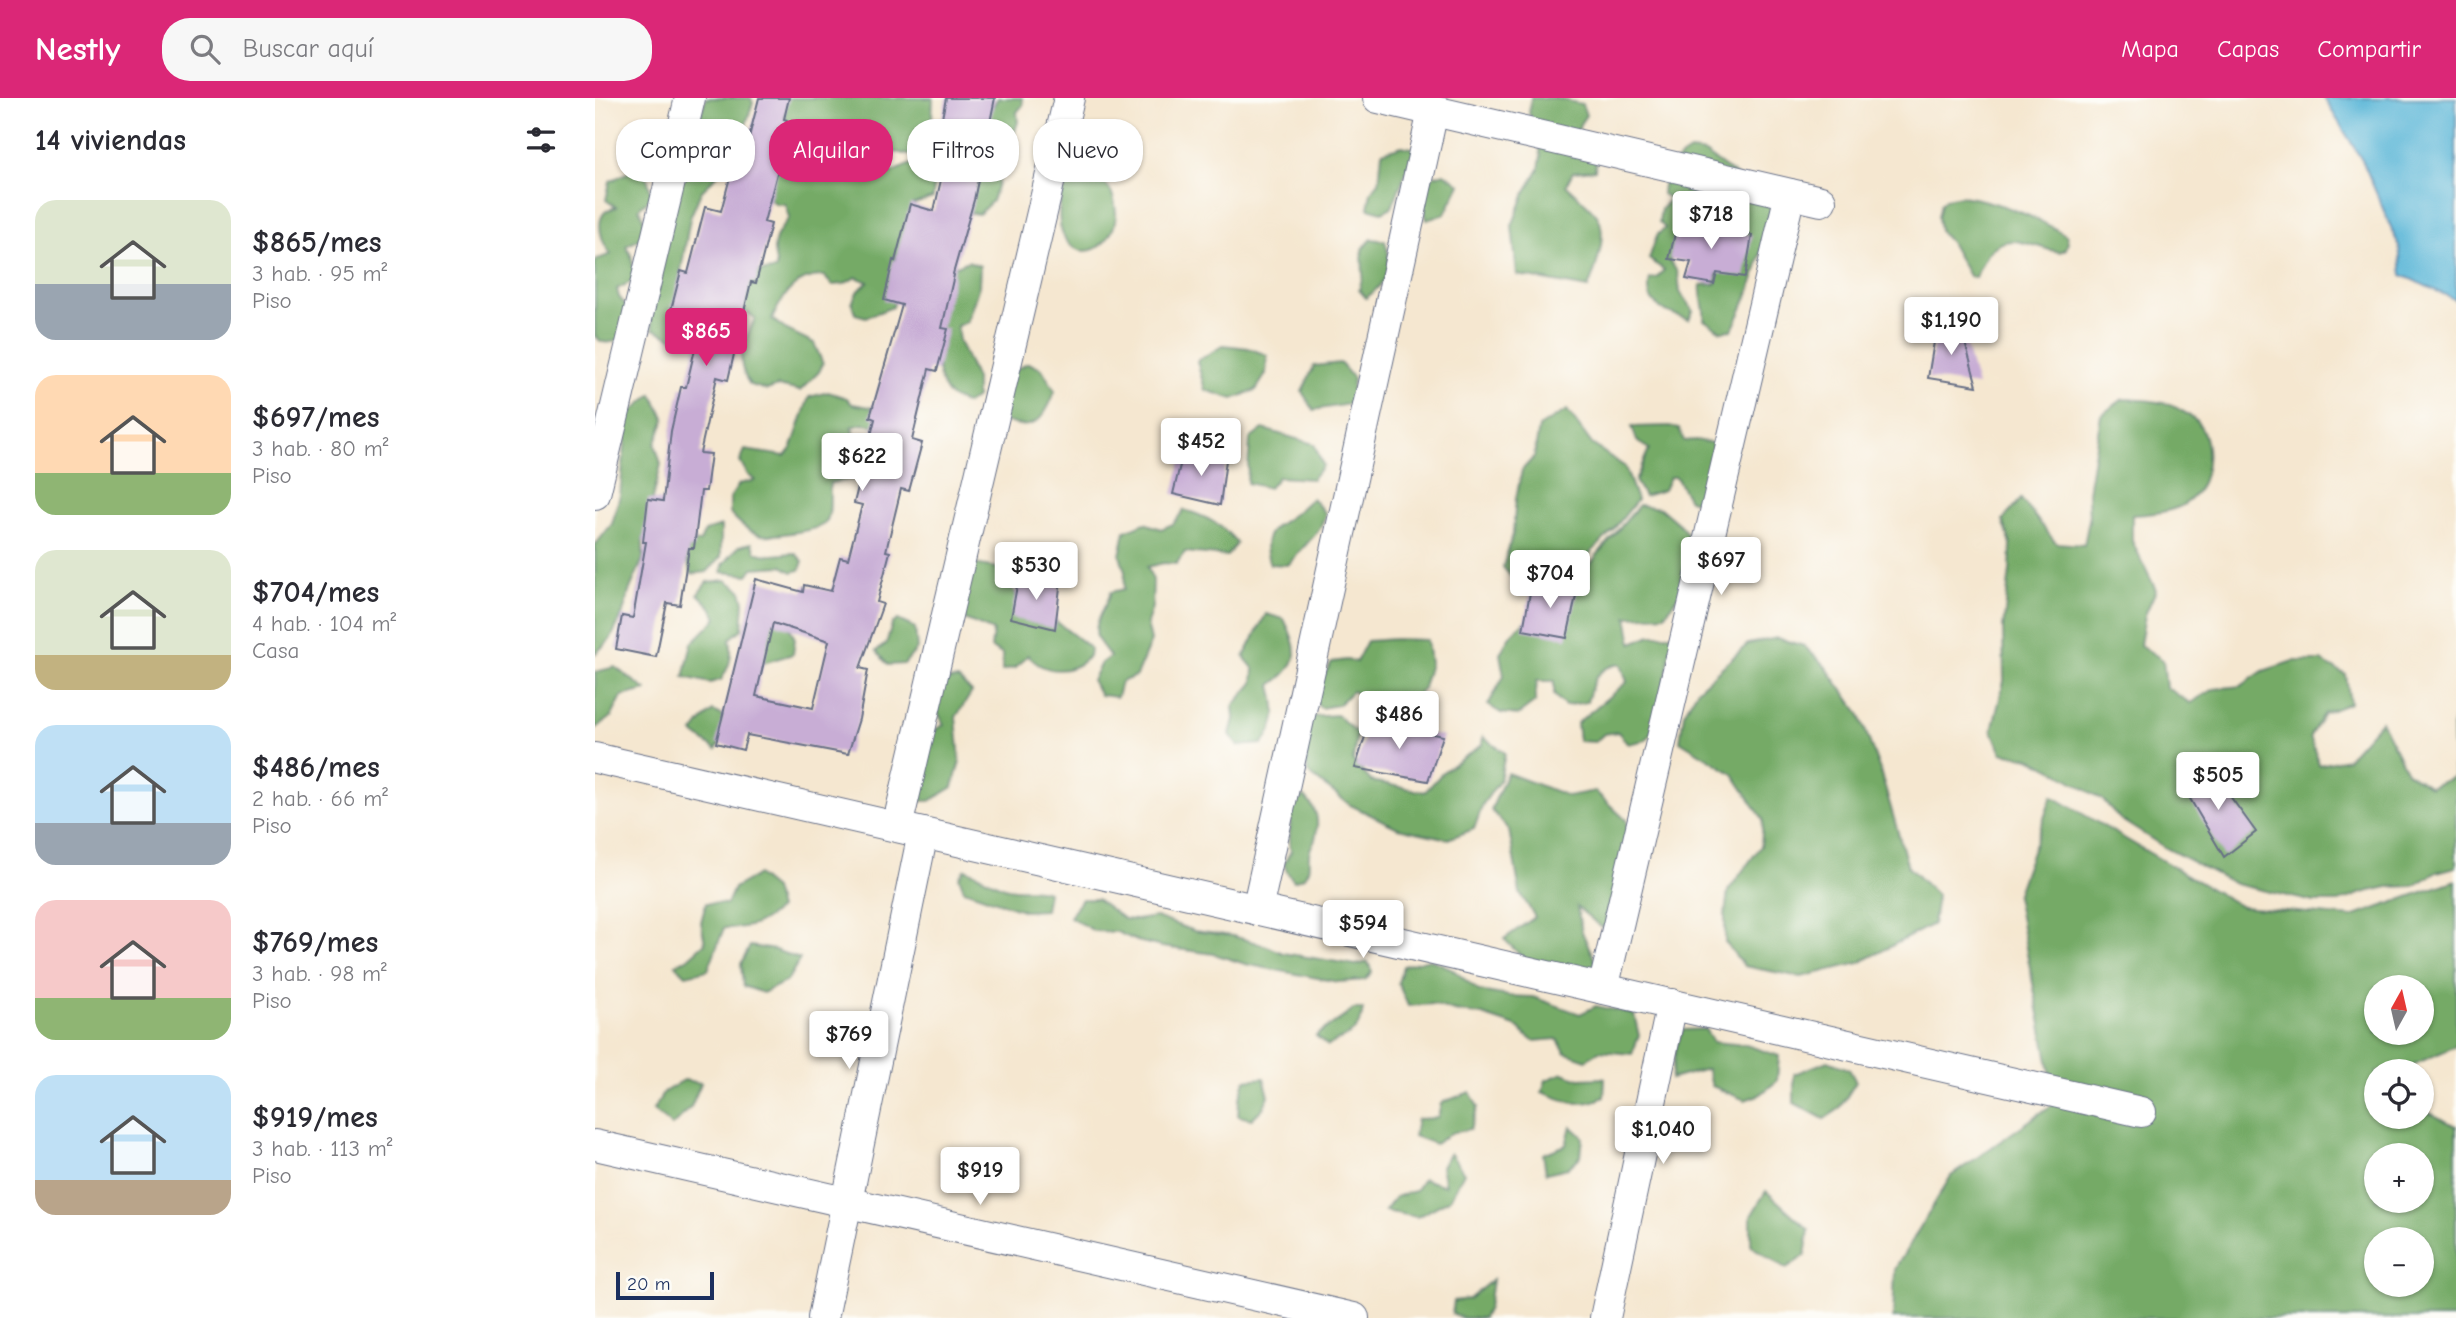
<!DOCTYPE html>
<html lang="es">
<head>
<meta charset="utf-8">
<style>
  :root { --surface:#fff; --page:#f7f7f7; --text:#2b2b33; --muted:#7c7c81; --accent:#db2777 }
  body { margin:0; font-family:"Comic Neue",sans-serif; background:var(--page); color:var(--text); height:100vh; display:flex; flex-direction:column; font-size:26px; white-space:nowrap }
  * { box-sizing:border-box; margin:0 }
  p { font-size:23px; color:var(--muted) }
  .icon { flex:none; width:38px; height:38px; fill:none; stroke:currentColor; stroke-width:2; stroke-linecap:round; stroke-linejoin:round }
  .map { position:relative; flex:1; overflow:hidden }
  .drawer { display:flex; flex-direction:column; background:var(--surface); width:595px }
  .drawer>* { flex:none }
  .banner { position:absolute; left:21px; top:21px; width:665px; height:63px; display:flex; gap:14px }
  .needle { width:46px; rotate:8deg }
  .controls { position:absolute; left:1769px; top:877px; display:grid; gap:14px }
  .controls a { display:grid; place-items:center; width:70px; height:70px; border-radius:50%; background:var(--surface); box-shadow:0 2px 5px #0004; font-size:35px }
  .scale { position:absolute; left:21px; bottom:18px; width:98px; box-sizing:border-box; padding-left:7px; border:4px solid #1b2f5e; border-top:0; font-size:19px; line-height:24px; white-space:nowrap; color:#1b2f5e; -webkit-text-stroke:5px #fdfcf7; paint-order:stroke }
  .price { position:absolute; translate:-50% -60px; padding:0 16px; border-radius:7px; background:#fff; color:#222; font-size:23px; line-height:46px; filter:drop-shadow(0 2px 4px #0008) }
  .price::after { content:''; position:absolute; left:50%; top:42px; width:21px; height:16px; margin-left:-10px; background:inherit; clip-path:polygon(0 0,100% 0,50% 100%) }
  .price.selected { background:var(--accent); color:#fff }
  ul { padding:0; list-style:none }
  li { display:flex; align-items:center; gap:21px; height:175px; padding:0 35px }
  li span { display:grid; place-items:center; flex:none; width:196px; height:140px; border-radius:21px; color:#555 }
  li>.icon { margin-inline-start:auto }
  span .icon { width:84px; height:84px; fill:#fffc; stroke-width:1 }
  li b { font-size:30px }
  h2 { display:flex; justify-content:space-between; align-items:center; height:84px; padding:0 35px; font-size:30px }
  .tag { padding:0 24px; border-radius:28px; background:var(--surface); box-shadow:0 2px 5px #0004; font-size:24px; line-height:63px }
  .tag.selected { background:var(--accent); color:#fff }
  header { display:flex; align-items:center; gap:42px; box-sizing:border-box; height:98px; padding:0 35px; background:var(--accent); color:#fff }
  header strong { font-size:33px }
  nav { display:flex; gap:38px; margin-inline-start:auto; font-size:24px }
  .search { width:490px; height:63px; background:var(--page); display:flex; align-items:center; gap:18px; box-sizing:border-box; padding:0 24px; border-radius:28px; color:var(--muted); font-size:26px }
  main { display:flex; flex:1; min-height:0 }
  .map>svg:first-child { display:block }
  .forest { fill:#74aa66; stroke:#486c62; stroke-width:2; fill-rule:evenodd }
  .water { fill:#59b5d7; stroke:#3a729a; stroke-width:2 }
  .building { fill:#c8add5; fill-rule:evenodd }
  .lines { fill:none; stroke-linecap:round; stroke-linejoin:round }
  .minor-casing { stroke:#676f86; stroke-width:32 }
  .minor { stroke:#fff; stroke-width:30 }
</style>
</head>
<body>
<header>
<strong>Nestly</strong>
<div class="search"><svg class="icon" aria-label="search" viewBox="0 0 24 24"><circle cx="10" cy="10" r="6"/><path d="M15 15l6 6"/></svg>Buscar aquí</div>
<nav><a>Mapa</a><a>Capas</a><a>Compartir</a></nav>
</header>
<main>
<section class="drawer">
<h2>14 viviendas<svg class="icon" aria-label="filters" viewBox="0 0 24 24"><path d="M4 7h16M4 17h16"/><circle cx="9" cy="7" r="2"/><circle cx="15" cy="17" r="2"/></svg></h2>
<ul>
<li><span style="background:linear-gradient(#dfe7d0 60%,#9aa5b1 0)"><svg class="icon" aria-label="home" viewBox="0 0 24 24"><path d="M3 11l9-7 9 7M6 9v11h12V9"/></svg></span><div><b>$865/mes</b><p>3 hab. · 95 m²</p><p>Piso</p></div></li>
<li><span style="background:linear-gradient(#ffd9b3 70%,#8fb573 0)"><svg class="icon" aria-label="home" viewBox="0 0 24 24"><path d="M3 11l9-7 9 7M6 9v11h12V9"/></svg></span><div><b>$697/mes</b><p>3 hab. · 80 m²</p><p>Piso</p></div></li>
<li><span style="background:linear-gradient(#dfe7d0 75%,#c2b280 0)"><svg class="icon" aria-label="home" viewBox="0 0 24 24"><path d="M3 11l9-7 9 7M6 9v11h12V9"/></svg></span><div><b>$704/mes</b><p>4 hab. · 104 m²</p><p>Casa</p></div></li>
<li><span style="background:linear-gradient(#bfe0f5 70%,#9aa5b1 0)"><svg class="icon" aria-label="home" viewBox="0 0 24 24"><path d="M3 11l9-7 9 7M6 9v11h12V9"/></svg></span><div><b>$486/mes</b><p>2 hab. · 66 m²</p><p>Piso</p></div></li>
<li><span style="background:linear-gradient(#f6c9c9 70%,#8fb573 0)"><svg class="icon" aria-label="home" viewBox="0 0 24 24"><path d="M3 11l9-7 9 7M6 9v11h12V9"/></svg></span><div><b>$769/mes</b><p>3 hab. · 98 m²</p><p>Piso</p></div></li>
<li><span style="background:linear-gradient(#bfe0f5 75%,#b9a48a 0)"><svg class="icon" aria-label="home" viewBox="0 0 24 24"><path d="M3 11l9-7 9 7M6 9v11h12V9"/></svg></span><div><b>$919/mes</b><p>3 hab. · 113 m²</p><p>Piso</p></div></li>
</ul>
</section>
<div class="map">
<svg width="1861" height="1220" viewBox="0 0 1861 1220">
  <rect width="100%" height="100%" fill="#fdfcf7"/>
  <filter id="ink" filterUnits="userSpaceOnUse"><feTurbulence type="fractalNoise" baseFrequency=".0143" numOctaves="2"/><feDisplacementMap in="SourceGraphic" scale="14" xChannelSelector="R" yChannelSelector="G"/><feConvolveMatrix kernelMatrix="1 2 1 2 8 2 1 2 1" color-interpolation-filters="sRGB"/></filter>
  <filter id="wash" filterUnits="userSpaceOnUse"><feTurbulence type="fractalNoise" baseFrequency=".00686" numOctaves="4" result="noise"/><feDisplacementMap in="SourceGraphic" scale="28" xChannelSelector="R" yChannelSelector="G"/><feGaussianBlur stdDeviation="1.57" result="paint"/><feColorMatrix in="noise" values="0 0 0 0 0 0 0 0 0 0 0 0 0 0 0 0 0 1.4 0 .05"/><feComposite in="paint" operator="in"/></filter>
  <g filter="url(#wash)">
    <rect width="100%" height="100%" fill="#f5e7d0"/>
    <g class="forest">
      <polygon points="111,0 156,0 158,5 141,57 106,94 95,120 81,202 95,228 82,242 58,231 52,206 93,53"/>
      <path d="M183 0H338L337 21 358 25 379 48 348 43 318 58 300 54 287 61V78L316 66 330 75 339 86 338 100 316 107 312 148 300 158 304 183 298 209 271 219 260 216 257 205 262 194 273 184 261 179 249 186 237 187 229 178C201 177 188 197 177 221L190 231 219 245 228 266 224 274 205 293 183 288 172 292 155 287C138 260 149 247 160 220L144 209 159 174 181 172C182 165 180 161 179 154 178 140 186 130 194 120L190 106H182L168 97 180 60 191 15 183 6Z"/>
      <polygon points="403,0 427,0 428,7 422,14 423,24 419,36 403,41 389,35 389,23"/>
      <path d="M936 0H959L987 6 991 17 985 26 983 35 1001 61 1000 72 978 74 971 87C979 95 997 110 1003 119 1013 137 1000 173 993 190L922 177 917 128 930 95 944 71 946 58 941 25 934 16Z"/>
      <polygon points="807,48 820,51 797,109 787,114 773,110 776,94 784,84 787,54"/>
      <path d="M1095 53 1110 55 1181 106C1168 124 1173 129 1168 148 1161 178 1151 205 1137 232L1126 233 1109 222C1111 209 1104 200 1106 187L1121 186 1123 171 1117 116 1127 111V104L1106 98 1100 100 1099 114C1080 122 1080 144 1075 163L1083 175 1085 194 1098 213 1094 222C1073 214 1048 209 1055 181L1062 180 1069 172 1054 161 1062 137 1070 130 1064 124 1066 111 1075 101 1067 96C1068 74 1077 64 1095 53Z"/>
      <path d="M488 71C510 84 519 88 521 115 522 138 497 165 475 147 461 134 462 106 470 91 474 83 482 77 488 71Z"/>
      <path d="M38 72 52 79 57 99 44 110 50 124 47 140 31 148 36 157 40 177 36 184 22 191 24 199 34 211 29 239C18 244 9 249 0 238V165L3 161 16 156C7 146 0 124 10 114 13 111 17 111 21 109L11 102 15 83Z"/>
      <polygon points="849,75 865,86 850,116 832,122 827,102 836,79"/>
      <polygon points="391,78 405,80 397,103 384,116 365,114 376,81"/>
      <path d="M1366 98C1403 103 1439 118 1471 137L1473 144 1471 151 1465 154C1440 151 1413 130 1393 155 1388 162 1384 172 1380 180L1374 178 1355 144 1345 133 1343 119 1346 105 1351 101Z"/>
      <path d="M777 141 790 143C799 169 793 184 771 200L764 192 768 177 767 151Z"/>
      <path d="M373 163 385 168 384 188 372 224 362 228 364 243 381 281V299L372 306C366 303 357 301 353 296 331 271 348 204 352 172Z"/>
      <polygon points="629,247 653,250 672,257 671,276 661,292 638,301 610,292 602,263"/>
      <path d="M433 265 447 271 460 293C443 342 424 329 385 313L390 287Z"/>
      <polygon points="745,265 758,280 755,306 719,312 707,294 719,268"/>
      <path d="M233 294 252 300 257 306 294 312 290 330 269 326 256 329 272 362 264 380 235 385C234 396 237 415 231 424 225 433 178 438 167 437 154 435 143 424 135 415V400L144 386 160 382 153 377 145 363 150 352 190 358 197 349 214 299Z"/>
      <polygon points="57,296 70,321 60,346 66,366 48,444 48,461 35,491 27,518 15,542 0,556 0,447 17,426 25,397 33,317"/>
      <path d="M1528 301C1546 302 1571 302 1587 313 1593 316 1604 324 1607 331 1618 356 1612 395 1586 408 1571 415 1553 416 1537 417V443L1561 492 1550 517 1545 547 1568 562 1571 589 1595 605 1619 591 1646 588 1668 573 1698 563H1726L1751 577 1755 605 1729 615 1715 638 1724 667 1752 661 1786 623 1812 674 1835 689 1859 679 1857 627 1861 607V769L1842 774 1819 788 1793 789 1767 795 1744 804H1719L1640 786 1569 749 1525 721 1508 702 1460 673 1435 660 1407 655 1397 633 1409 583 1408 530 1415 473 1416 447 1408 422 1426 401 1461 445 1489 447 1494 422 1493 394 1506 317Z"/>
      <polygon points="972,312 997,346 1030,369 1042,402 1018,432 982,469 948,483 918,481 908,469 918,435 921,400 927,372 939,359 944,329"/>
      <polygon points="1074,328 1084,330 1089,343 1101,342 1117,345 1120,362 1114,375 1115,392 1110,406 1094,402 1081,379 1075,379 1069,392 1049,398 1040,383 1054,351 1042,343 1037,329"/>
      <polygon points="668,331 719,346 728,367 717,381 683,379 674,390 652,385 655,341"/>
      <path d="M717 400 731 416 724 432 693 467 675 466C664 436 677 431 699 416 705 411 711 405 717 400Z"/>
      <path d="M1044 407 1065 410 1085 427 1105 451 1094 481 1070 517 1032 519 1037 545 1056 537H1078L1063 625 1051 642 1033 646 1023 634 1009 636 1000 644 984 643 982 625 1032 584 1026 566C1001 569 998 583 992 604L970 608 959 597V583H942L940 604 923 617 906 615 893 607 909 578 905 556 914 539 935 518 977 492 1002 457Z"/>
      <path d="M589 412C611 418 628 427 642 445L632 458 590 454 581 466 569 465 552 469 558 482 557 509 552 525 556 543 541 578 526 584 522 599 505 597 497 582 506 565 515 559C512 553 503 544 502 539 498 523 512 508 516 494L529 491 530 474 525 457 530 433 550 425 566 431 578 426Z"/>
      <polygon points="126,428 126,459 112,474 97,476 91,460 89,443 105,444 110,433"/>
      <path d="M157 445 161 454C174 460 187 455 200 455L208 463 205 472 197 474 187 468 158 470 153 477 127 474 128 467 144 448Z"/>
      <path d="M379 466 402 470 420 495 421 510 458 521 495 550 494 558C478 576 449 577 433 557L420 570 407 573V556L396 550 398 533 367 520 361 503Z"/>
      <path d="M131 482 146 492 149 504 147 531 135 541C138 558 135 568 126 582L115 585 89 579 97 545 122 520 116 509 103 496 112 484Z"/>
      <path d="M671 516 689 521C705 552 706 567 676 587 682 611 684 626 667 646L643 648 635 636 639 621 638 608 658 585 659 571 649 559Z"/>
      <polygon points="161,522 192,523 200,541 198,556 165,566"/>
      <polygon points="303,522 320,530 322,551 309,566 293,567 281,553 291,546 297,526"/>
      <polygon points="1182,540 1209,548 1230,568 1264,615 1285,672 1313,769 1342,797 1338,826 1264,865 1206,879 1149,868 1130,844 1130,817 1133,793 1166,748 1168,721 1138,676 1085,643 1089,615 1103,591 1153,546"/>
      <polygon points="800,541 832,542 835,565 828,590 805,618 795,621 781,619 769,611 770,599 757,593 743,607 726,610 719,604 720,591 737,564 752,562 761,564 772,543"/>
      <polygon points="20,569 51,592 27,598 17,618 0,631 0,574"/>
      <polygon points="363,581 377,594 361,619 365,663 358,689 335,703 318,703 337,633 349,627 340,608 351,582"/>
      <polygon points="118,613 127,617 133,632 121,652 98,635 107,623"/>
      <polygon points="742,617 762,635 758,663 776,683 830,694 849,673 887,647 888,639 910,655 905,682 888,706 879,731 853,741 803,730 755,707 713,675 709,646 714,619"/>
      <polygon points="912,675 973,698 1000,693 1031,722 1037,755 1037,827 1006,829 982,809 987,834 1004,871 957,871 929,861 909,841 940,819 925,795 914,732 896,712"/>
      <path d="M709 698C722 712 725 721 720 741 718 746 714 751 714 757 713 769 716 768 709 779L699 783 692 774 689 765 696 753C692 737 697 723 697 706Z"/>
      <path d="M1457 698 1647 809 1757 819 1861 782V948L1804 973H1782L1781 983 1777 985 1781 987 1782 1018H1827V1011L1861 1028V1220H1298L1300 1171 1356 1078 1461 1004 1421 798ZM1782 889H1827V934H1782ZM1782 1057H1827V1102H1782ZM1782 1141H1827V1186H1782Z"/>
      <path d="M370 771C385 776 397 786 413 790 427 793 439 789 453 794L450 812 430 813 369 792 364 779Z"/>
      <path d="M162 777 179 791 184 811C162 828 157 830 129 830L113 872 91 877 80 866 92 861 110 845 106 824 111 805 132 806 139 790Z"/>
      <polygon points="487,801 502,801 529,821 541,822 561,819 599,833 638,838 672,848 688,855 761,867 773,864 777,874 770,882 743,884 650,866 619,856 567,849 542,843 522,834 499,833 475,819"/>
      <polygon points="155,848 180,852 205,861 192,883 168,895 148,888 146,866"/>
      <polygon points="834,861 856,870 884,893 914,898 938,899 985,916 1001,908 1039,916 1044,938 1037,956 1004,953 991,962 971,955 962,941 938,943 920,928 887,917 859,913 838,906 813,908 803,885 808,868"/>
      <path d="M758 911H768C764 938 753 935 733 948L721 938C733 927 747 923 758 911Z"/>
      <polygon points="1110,931 1118,944 1151,947 1184,958 1182,983 1166,996 1150,1002 1117,988 1112,971 1076,981 1081,948 1088,932"/>
      <polygon points="1233,963 1254,971 1261,984 1244,1011 1229,1021 1199,1005 1199,976"/>
      <path d="M968 975 984 981 1010 980 1009 999C984 1011 972 1003 947 994L951 982Z"/>
      <polygon points="669,980 674,998 668,1010 657,1021 643,1018 644,1003 650,982"/>
      <polygon points="89,982 106,985 96,1009 77,1028 58,1012 69,994"/>
      <polygon points="875,994 883,1009 875,1031 856,1035 840,1046 819,1038 822,1021 843,1020 846,1005"/>
      <polygon points="976,1028 988,1039 986,1058 973,1070 951,1075 948,1056 971,1047"/>
      <polygon points="855,1055 869,1075 854,1102 822,1119 790,1113 800,1099 820,1093 828,1081 850,1088 846,1068"/>
      <polygon points="1171,1093 1214,1132 1210,1158 1191,1170 1156,1148 1156,1118"/>
      <polygon points="897,1182 893,1210 888,1220 868,1220 857,1216 859,1203 874,1201"/>
    </g>
    <polygon class="water" points="1729,0 1861,0 1861,202 1807,177 1804,148 1768,64"/>
    <g id="blocks">
      <g class="building">
        <polygon points="164,0 194,0 189,21 192,22 181,67 184,68 169,124 176,126 161,185 156,184 133,282 122,279 105,355 116,356 111,393 106,393 99,450 94,450 85,507 72,505 61,559 21,551 27,518 38,520 51,444 48,444 53,401 68,403 76,333 86,289 91,289 105,230 95,228 97,217 76,212 86,173 93,175 110,109 126,113 141,57 149,59"/>
        <path d="M351 0H400L379 102 358 176 359 177 347 230 353 231 342 273 334 271 317 342 327 345 314 393 306 391 291 453 295 454 282 504 288 506 265 570 273 572 264 621 253 656 152 637 148 652 121 645 161 481 208 494 209 487 236 493 245 459 253 461 267 407 259 405 280 321 275 319 307 207 289 202 298 162 300 163 315 106 339 113 356 37 344 35ZM178 525 234 543 218 610 161 598Z"/>
        <polygon points="1083,123 1157,137 1150,179 1122,175 1119,186 1091,181 1096,164 1074,161"/>
        <polygon points="1342,226 1366,230 1382,288 1333,280"/>
        <polygon points="588,355 631,362 625,407 578,396"/>
        <polygon points="424,477 465,489 460,531 416,520"/>
        <polygon points="937,484 982,493 972,540 928,532"/>
        <polygon points="775,623 848,638 833,683 760,670"/>
        <polygon points="1614,669 1661,734 1629,759 1587,687"/>
      </g>
    </g>
  </g>
  <g filter="url(#ink)">
    <use href="#blocks" fill-opacity="0" stroke="#676f86" stroke-width="2"/>
    <g class="lines">
      <defs>
        <g id="minor">
          <polyline points="783,0 1226,103"/>
          <polyline points="0,396 95,0"/>
          <polyline points="0,660 1546,1014"/>
          <polyline points="302,729 474,0"/>
          <polyline points="662,812 838,13"/>
          <polyline points="1008,891 1195,96"/>
          <polyline points="0,1047 759,1220"/>
          <polyline points="228,1220 328,735"/>
          <polyline points="1010,1220 1077,906"/>
        </g>
      </defs>
      <use href="#minor" class="minor-casing"/>
      <use href="#minor" class="minor"/>
    </g>
  </g>
</svg>
<div class="controls">
<a><svg class="needle" viewBox="-14 -14 28 28"><path d="M0-13l5 13h-10z" fill="#e53935"/><path d="M0 13l5-13h-10z" fill="#7c7c81"/></svg></a>
<a><svg class="icon" aria-label="locate" viewBox="0 0 24 24"><circle cx="12" cy="12" r="6"/><path d="M12 2v4M12 18v4M2 12h4M18 12h4"/></svg></a>
<a>+</a>
<a>−</a>
</div>
<div class="scale">20 m</div>
<b class="price" style="left:1116px;top:153px">$718</b>
<b class="price" style="left:1356px;top:259px">$1,190</b>
<b class="price selected" style="left:111px;top:270px">$865</b>
<b class="price" style="left:606px;top:380px">$452</b>
<b class="price" style="left:267px;top:395px">$622</b>
<b class="price" style="left:1126px;top:499px">$697</b>
<b class="price" style="left:441px;top:504px">$530</b>
<b class="price" style="left:955px;top:512px">$704</b>
<b class="price" style="left:804px;top:653px">$486</b>
<b class="price" style="left:1623px;top:714px">$505</b>
<b class="price" style="left:768px;top:862px">$594</b>
<b class="price" style="left:254px;top:973px">$769</b>
<b class="price" style="left:1068px;top:1068px">$1,040</b>
<b class="price" style="left:385px;top:1109px">$919</b>
<div class="banner">
<a class="tag">Comprar</a>
<a class="tag selected">Alquilar</a>
<a class="tag">Filtros</a>
<a class="tag">Nuevo</a>
</div>
</div>
</main>
</body>
</html>
